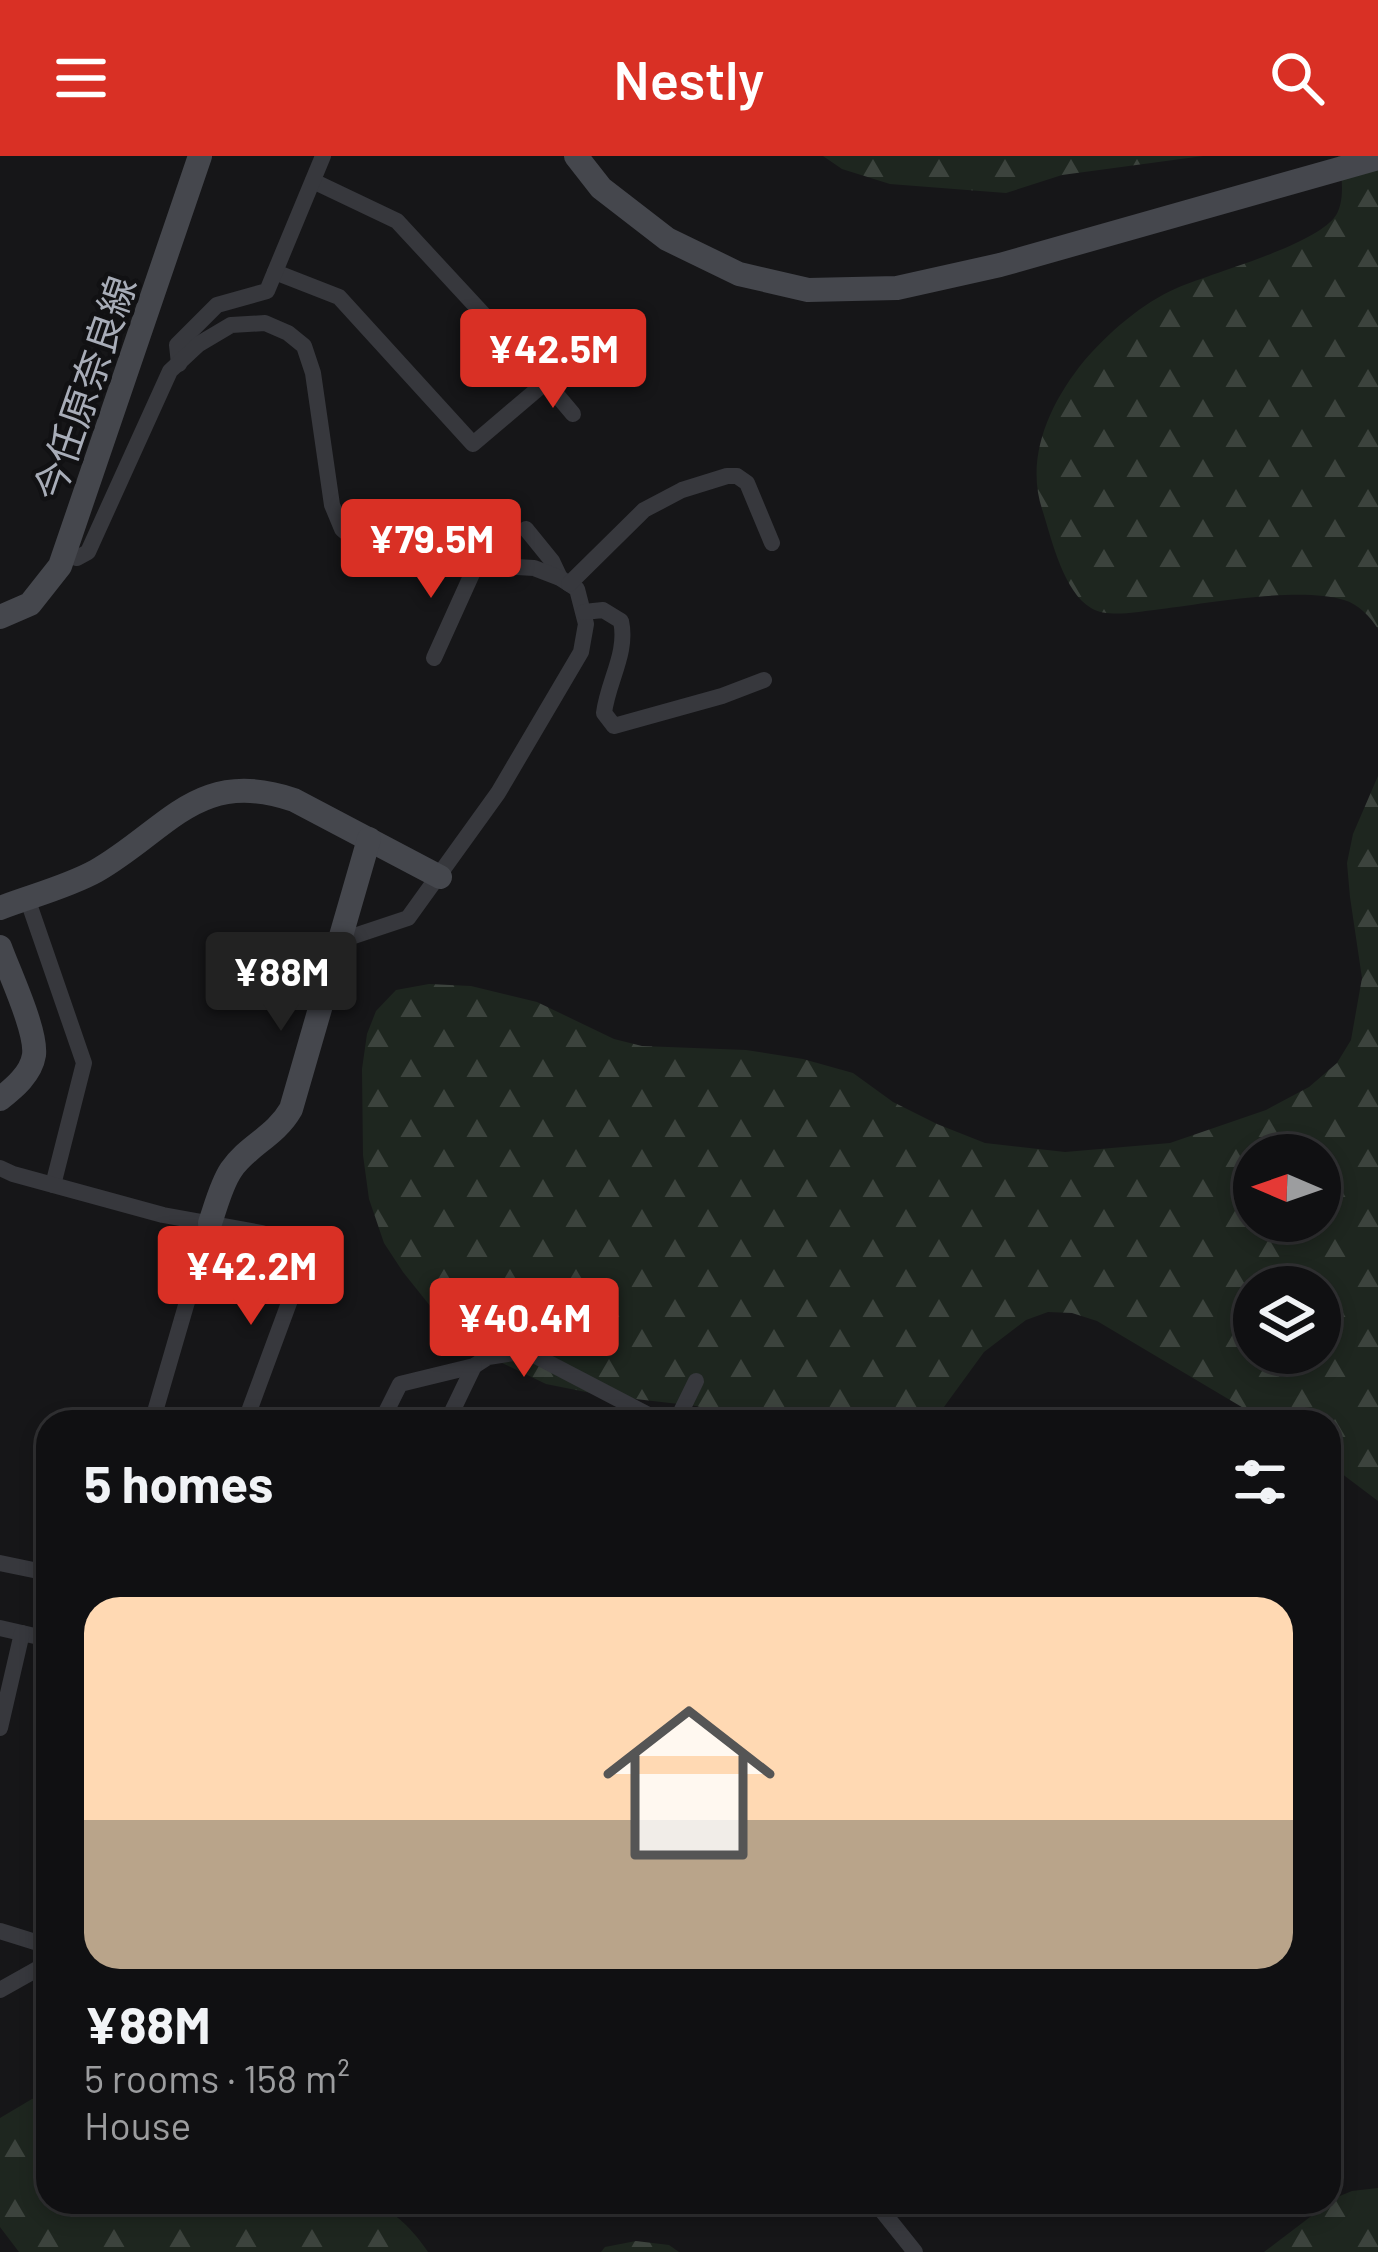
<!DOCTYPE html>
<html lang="en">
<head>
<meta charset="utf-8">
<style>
  :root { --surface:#101012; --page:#19191b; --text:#f1f3f6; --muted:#9c9d9f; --line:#303032; --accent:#d93025 }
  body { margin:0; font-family:Barlow,"Noto Sans JP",sans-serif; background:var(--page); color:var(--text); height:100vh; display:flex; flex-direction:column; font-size:45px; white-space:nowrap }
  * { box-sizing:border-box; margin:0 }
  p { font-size:39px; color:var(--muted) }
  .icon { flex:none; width:66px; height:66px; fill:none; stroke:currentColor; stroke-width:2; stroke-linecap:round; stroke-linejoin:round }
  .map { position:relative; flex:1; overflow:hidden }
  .side { position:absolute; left:36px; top:1254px; width:1305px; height:804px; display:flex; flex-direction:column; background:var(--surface); border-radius:36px; box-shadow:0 6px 18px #0003,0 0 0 3px var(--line) }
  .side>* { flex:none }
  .needle { width:78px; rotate:272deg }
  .controls { position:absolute; left:1233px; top:978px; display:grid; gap:24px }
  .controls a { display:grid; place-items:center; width:108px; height:108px; border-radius:50%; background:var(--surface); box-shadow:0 6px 18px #0003,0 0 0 3px var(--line); font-size:60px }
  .price { position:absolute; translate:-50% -102px; padding:0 27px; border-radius:12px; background:var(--accent); color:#fff; font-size:39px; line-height:78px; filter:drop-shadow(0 3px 6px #0008) }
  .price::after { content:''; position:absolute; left:50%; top:72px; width:36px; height:27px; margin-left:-18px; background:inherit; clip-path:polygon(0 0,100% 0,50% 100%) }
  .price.on { background:#222; color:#fff }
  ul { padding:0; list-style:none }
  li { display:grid; align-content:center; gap:24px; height:636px; padding:0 48px }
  li span { display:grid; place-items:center; height:372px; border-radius:36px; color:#555 }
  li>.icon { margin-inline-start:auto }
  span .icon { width:216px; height:216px; fill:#fffc; stroke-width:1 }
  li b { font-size:51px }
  h2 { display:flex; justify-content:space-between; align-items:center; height:144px; padding:0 48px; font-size:51px }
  header { display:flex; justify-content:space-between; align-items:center; height:156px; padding:0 48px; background:var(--accent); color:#fff; font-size:54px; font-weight:600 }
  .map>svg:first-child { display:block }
  .forest { fill:url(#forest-firs); fill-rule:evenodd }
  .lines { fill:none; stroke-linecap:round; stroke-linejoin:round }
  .street { stroke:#37383d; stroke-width:16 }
  .secondary { stroke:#45474d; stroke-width:24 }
  .labels { text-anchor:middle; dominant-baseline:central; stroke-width:9; stroke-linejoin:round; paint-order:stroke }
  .street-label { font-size:39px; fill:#a8adb8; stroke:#111113 }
</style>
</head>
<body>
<header><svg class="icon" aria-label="menu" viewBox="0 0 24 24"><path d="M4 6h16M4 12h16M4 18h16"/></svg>Nestly<svg class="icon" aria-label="search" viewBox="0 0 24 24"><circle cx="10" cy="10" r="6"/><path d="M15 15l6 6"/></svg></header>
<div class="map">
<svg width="1378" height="2096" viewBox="0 0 1378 2096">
  <defs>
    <pattern id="forest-firs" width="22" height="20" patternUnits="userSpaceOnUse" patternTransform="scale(3)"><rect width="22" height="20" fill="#1e261f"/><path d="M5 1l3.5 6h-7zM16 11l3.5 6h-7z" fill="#3c433d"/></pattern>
  </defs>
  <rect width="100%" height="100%" fill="#161618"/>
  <g class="forest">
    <polygon points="823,0 1203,0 1062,19 1006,37 890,28 842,13"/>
    <path d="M1338 0H1378V473C1370 460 1358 448 1344 444 1299 430 1203 448 1154 454 1135 456 1108 462 1091 452 1064 436 1052 385 1043 356 1024 302 1050 247 1084 205 1108 177 1142 147 1177 132 1214 116 1310 91 1334 62 1346 47 1342 18 1338 0Z"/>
    <path d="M1378 620V1345L1329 1308V1266H1267L1097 1165 1072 1157 1048 1156 1026 1164 984 1196 933 1266H756L696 1250 601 1239 546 1228 498 1205 435 1156 403 1116 384 1087 369 1043 363 999 362 913 367 878 376 855 396 834 429 828 471 830 537 846 614 883 642 890 746 894 803 903 853 917 893 946 937 968 985 987 1065 996 1170 987 1266 954 1309 931 1337 907 1351 884 1362 822 1350 741 1347 707 1353 678ZM1254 999H1320V1065H1254ZM1254 1131H1320V1197H1254Z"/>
    <path d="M48 1941V2046H371C395 2055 414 2075 428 2096H19L0 2071V1962L32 1943Z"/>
    <polygon points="1378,2032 1378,2096 1264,2096 1335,2042 1352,2035"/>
    <polygon points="636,2085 669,2089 679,2096 601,2096 605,2091"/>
  </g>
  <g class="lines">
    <g class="street">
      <polyline points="275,116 339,141 473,288 546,226 397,65 313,25"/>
      <polyline points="179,208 177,189 217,149 267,135 323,0"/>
      <polyline points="546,226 573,258"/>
      <polyline points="526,373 552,405 560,422"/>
      <polyline points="64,398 77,402 88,396 170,215 199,188 231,169 265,167 288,177 304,190 313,217 332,349 342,373 367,394 403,405 534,412 560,422 577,433 586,468 581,496 498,637 408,762 339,785"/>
      <polyline points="569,428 644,354 682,334 727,320 737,320 747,327 772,387"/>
      <path d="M584 456 603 454 621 465C628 497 608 525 604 557L614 570 722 540 764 524"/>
      <polyline points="434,502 476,409"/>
      <polyline points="27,742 84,907 53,1029"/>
      <polyline points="0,1012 13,1018 163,1059 262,1077 303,1109 245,1266"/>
      <polyline points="152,1266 210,1067"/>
      <polyline points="381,1266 400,1228 474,1210 488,1201 526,1195 662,1266"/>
      <polyline points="447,1266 474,1210"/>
      <polyline points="676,1266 696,1225"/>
      <polyline points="0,1407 48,1417"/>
      <polyline points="0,1472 48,1483"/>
      <polyline points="0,1572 22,1477"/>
      <polyline points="0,1775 48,1790"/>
      <polyline points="0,1834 48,1807"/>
      <polyline points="875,2046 915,2096"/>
    </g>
    <g class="secondary">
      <polyline points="576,0 601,32 667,83 739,118 808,134 897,132 1000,109 1378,2"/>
      <polyline points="0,461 30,448 60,410 200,0"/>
      <path d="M0 752C31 740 67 731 96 715 169 673 198 611 294 644L440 721"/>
      <path d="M0 791C9 816 37 875 34 899 31 918 14 932 0 943"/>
      <path d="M210 1067C216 1050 221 1029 231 1014 248 989 275 981 291 953L369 683"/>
    </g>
  </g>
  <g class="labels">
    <g class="street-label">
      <text transform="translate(84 232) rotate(-71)">今任原奈良線</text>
    </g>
  </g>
</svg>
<div class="controls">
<a><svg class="needle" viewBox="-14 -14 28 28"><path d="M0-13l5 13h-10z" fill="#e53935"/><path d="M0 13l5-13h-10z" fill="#9c9d9f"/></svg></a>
<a><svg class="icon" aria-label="layers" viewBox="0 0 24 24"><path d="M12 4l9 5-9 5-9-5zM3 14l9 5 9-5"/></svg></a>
</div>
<b class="price" style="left:553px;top:255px">¥42.5M</b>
<b class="price" style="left:431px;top:445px">¥79.5M</b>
<b class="price on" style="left:281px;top:878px">¥88M</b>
<b class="price" style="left:251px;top:1172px">¥42.2M</b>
<b class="price" style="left:524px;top:1224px">¥40.4M</b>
<section class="side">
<h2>5 homes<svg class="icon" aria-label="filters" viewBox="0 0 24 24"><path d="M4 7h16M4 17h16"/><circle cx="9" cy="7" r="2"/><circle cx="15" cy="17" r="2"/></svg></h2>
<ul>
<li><span style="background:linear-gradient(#ffd9b3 60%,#b9a48a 0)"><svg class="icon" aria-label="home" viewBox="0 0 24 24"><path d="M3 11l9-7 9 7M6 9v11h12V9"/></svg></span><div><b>¥88M</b><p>5 rooms · 158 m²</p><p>House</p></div></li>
</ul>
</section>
</div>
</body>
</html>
